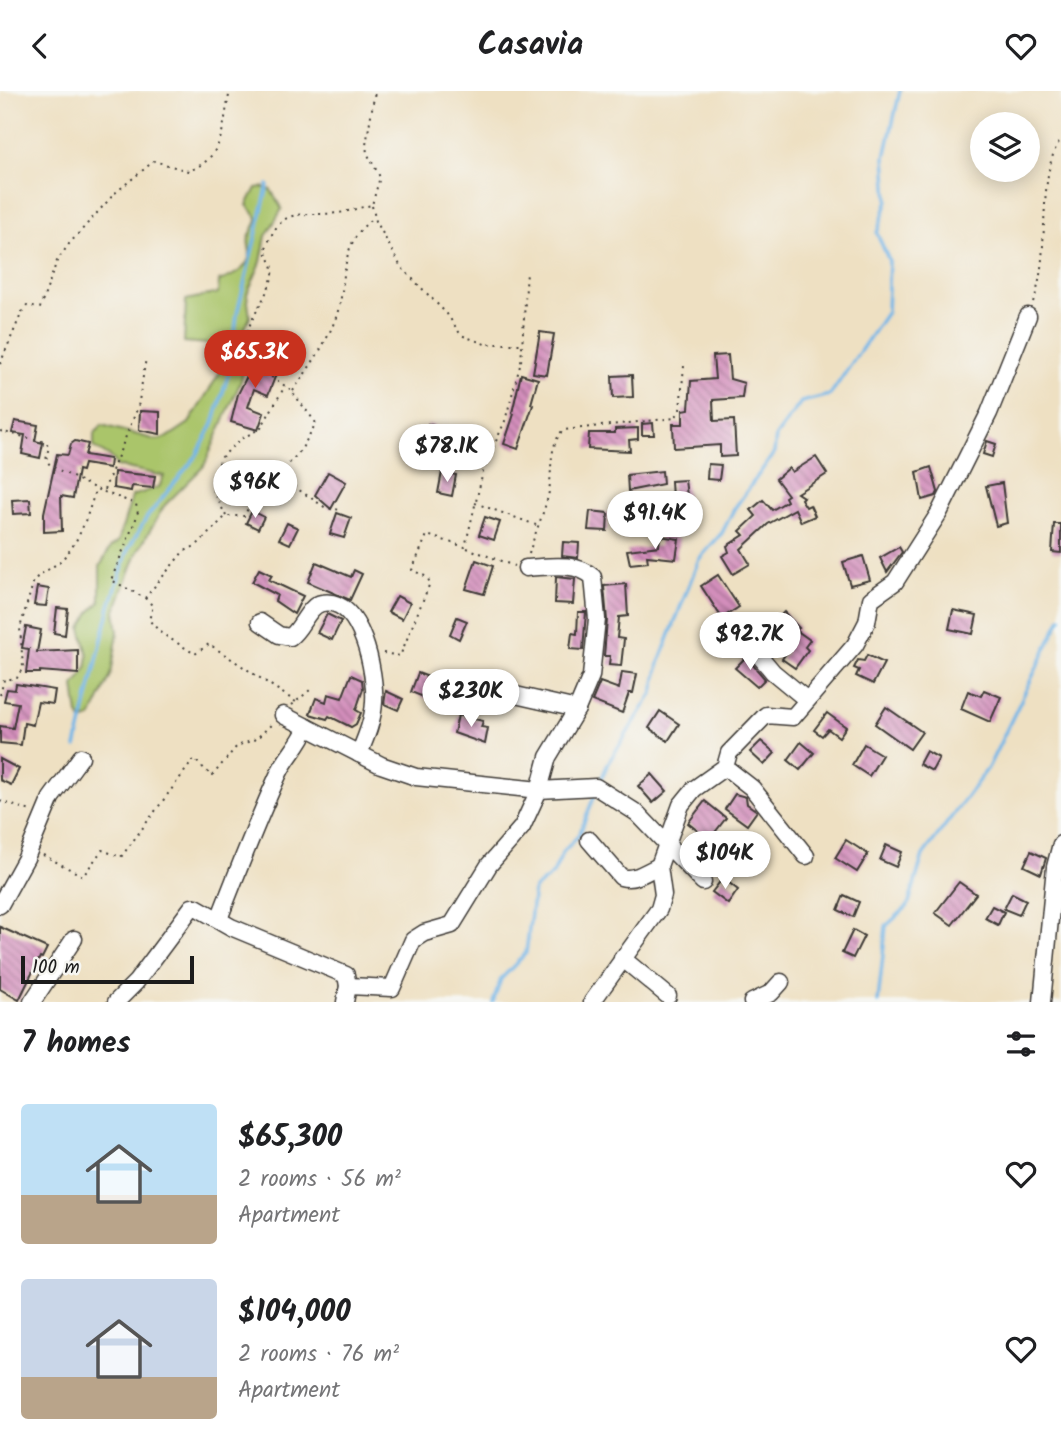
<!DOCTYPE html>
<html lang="en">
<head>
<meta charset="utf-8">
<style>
  :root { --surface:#fff; --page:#f2f2f2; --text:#202124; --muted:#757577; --accent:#c8321e }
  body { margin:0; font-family:Kalam,sans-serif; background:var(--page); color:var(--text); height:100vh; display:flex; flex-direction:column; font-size:26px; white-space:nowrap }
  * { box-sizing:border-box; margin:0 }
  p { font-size:23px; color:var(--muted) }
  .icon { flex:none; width:38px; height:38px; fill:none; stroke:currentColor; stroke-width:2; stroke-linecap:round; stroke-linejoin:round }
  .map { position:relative; height:911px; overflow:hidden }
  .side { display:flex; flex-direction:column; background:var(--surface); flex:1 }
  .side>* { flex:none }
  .fabs { position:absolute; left:970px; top:21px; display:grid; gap:14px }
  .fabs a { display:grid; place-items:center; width:70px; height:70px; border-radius:50%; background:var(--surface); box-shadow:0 4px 18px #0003; font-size:35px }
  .scale { position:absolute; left:21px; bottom:18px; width:173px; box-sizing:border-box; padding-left:7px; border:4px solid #1c1c1c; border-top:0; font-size:19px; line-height:24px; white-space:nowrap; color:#1c1c1c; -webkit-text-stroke:5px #f6f6f2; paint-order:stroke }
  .price { position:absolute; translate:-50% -60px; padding:0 16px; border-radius:24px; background:#fff; color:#222; font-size:23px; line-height:46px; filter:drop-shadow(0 2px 4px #0008) }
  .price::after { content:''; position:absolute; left:50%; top:42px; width:21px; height:16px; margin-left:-10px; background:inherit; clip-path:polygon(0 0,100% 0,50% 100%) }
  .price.on { background:var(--accent); color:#fff }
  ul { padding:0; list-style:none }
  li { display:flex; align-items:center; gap:21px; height:175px; padding:0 21px }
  li span { display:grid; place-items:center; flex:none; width:196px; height:140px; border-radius:7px; color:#555 }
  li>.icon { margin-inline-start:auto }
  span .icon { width:84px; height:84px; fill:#fffc; stroke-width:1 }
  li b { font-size:30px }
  h2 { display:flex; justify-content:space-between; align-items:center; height:84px; padding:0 21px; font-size:30px }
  header { display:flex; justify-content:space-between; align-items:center; height:91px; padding:0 21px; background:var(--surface); font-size:32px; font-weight:800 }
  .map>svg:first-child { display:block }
  .grass { fill:#aac56b; stroke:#637044; stroke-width:2 }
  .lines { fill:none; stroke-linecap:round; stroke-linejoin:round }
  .stream { stroke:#72b6e8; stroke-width:3.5 }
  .building { fill:url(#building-back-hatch) }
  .minor-casing { stroke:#3c3935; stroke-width:19 }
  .path { stroke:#3c3935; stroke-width:2; stroke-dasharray:2 5; stroke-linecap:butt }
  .minor { stroke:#fff; stroke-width:16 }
</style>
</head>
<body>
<header><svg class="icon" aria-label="back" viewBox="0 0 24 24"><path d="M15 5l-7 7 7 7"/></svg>Casavia<svg class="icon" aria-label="heart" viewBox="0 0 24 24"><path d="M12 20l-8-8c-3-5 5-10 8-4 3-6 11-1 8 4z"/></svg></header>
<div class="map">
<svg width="1061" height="911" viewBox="0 0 1061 911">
  <defs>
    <pattern id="building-back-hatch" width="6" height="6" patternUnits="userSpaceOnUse" patternTransform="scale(1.75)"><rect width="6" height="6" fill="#d38ebb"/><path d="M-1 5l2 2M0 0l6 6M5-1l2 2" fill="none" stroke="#aa7397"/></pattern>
  </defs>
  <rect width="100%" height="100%" fill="#f6f6f2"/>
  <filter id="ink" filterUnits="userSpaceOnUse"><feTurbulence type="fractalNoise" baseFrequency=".0143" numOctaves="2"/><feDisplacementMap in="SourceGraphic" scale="14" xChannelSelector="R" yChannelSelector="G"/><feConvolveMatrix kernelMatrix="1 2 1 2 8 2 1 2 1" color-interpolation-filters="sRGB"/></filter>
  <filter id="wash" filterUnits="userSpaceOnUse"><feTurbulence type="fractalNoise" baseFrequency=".00686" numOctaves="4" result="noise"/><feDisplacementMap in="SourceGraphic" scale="28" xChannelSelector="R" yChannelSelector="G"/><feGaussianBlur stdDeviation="1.57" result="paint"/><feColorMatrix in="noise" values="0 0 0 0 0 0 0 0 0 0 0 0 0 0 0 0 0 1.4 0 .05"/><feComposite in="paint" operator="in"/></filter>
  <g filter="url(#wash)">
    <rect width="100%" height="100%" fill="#eee0c2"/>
    <path class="grass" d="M262 96 271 99 282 118 266 145 261 171 247 203 250 226 238 253 243 281 241 290 204 375 164 415 137 462 115 520 118 541 111 584 91 627 82 630 78 624 74 595 86 578 88 564 81 537 90 521 100 511V475L111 456 118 451 132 405 159 396 164 385 117 375 113 368 94 356V343L102 334 156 349 168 346 189 332 222 278 221 254 184 251 186 209 218 202 219 190C231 186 249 178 250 162 250 157 247 152 249 146 257 127 263 132 247 114L256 97Z"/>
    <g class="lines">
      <g class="stream">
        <polyline points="76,656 110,515 128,459 147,426 197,364 213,333 231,275 237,223 268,94"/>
        <polyline points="599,694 608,672 653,602 659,572 699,468 722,442 734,418 774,362 776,345 801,311 830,304 887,221 889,170 877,142 888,109 885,66 900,0"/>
        <polyline points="493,911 501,888 526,862 534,798 553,783 563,761 579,744 596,701"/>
        <polyline points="878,911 886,835 908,815 923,764 988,677 1061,527"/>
      </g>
    </g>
    <g id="blocks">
      <g class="building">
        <polygon points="540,241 554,243 547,284 533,282"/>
        <polygon points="254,261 271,268 273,264 282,268 268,304 254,298 248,316 264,322 258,339 231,331 238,303 254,271 250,269"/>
        <polygon points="728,264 730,288 744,292 742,307 713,309 714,330 734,329 736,365 720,366 720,354 674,357 673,333 683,333 683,319 689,318 691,290 715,288 713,265"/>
        <polygon points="521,283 538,288 531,313 533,314 518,358 504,353 514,323 512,322"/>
        <polygon points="632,284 633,306 613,307 612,285"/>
        <polygon points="140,320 160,321 160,343 139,339"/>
        <polygon points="15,330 38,334 35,350 43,352 40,367 22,363 25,344 12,342"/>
        <polygon points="653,332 654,344 642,344 642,333"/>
        <polygon points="428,333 450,340 443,359 421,352"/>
        <polygon points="638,337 638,348 629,349 630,360 588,358 589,342 615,342 615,338"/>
        <polygon points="75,350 88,353 85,364 110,368 109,377 84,373 82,380 78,379 73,407 61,405 62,440 44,441 44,422 57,363 68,364 71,353"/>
        <polygon points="987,350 996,353 992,366 983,363"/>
        <polygon points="816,366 827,383 797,402 803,406 801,408 806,416 810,414 815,425 801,431 795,418 768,433 741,458 750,473 733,483 722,465 729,461 727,455 744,444 740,440 756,425 751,419 763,409 772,419 787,410 785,406 788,404 776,388 789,377 792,381"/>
        <polygon points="708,373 721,374 719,389 707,388"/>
        <polygon points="931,376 938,401 936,405 922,409 917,381"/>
        <polygon points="662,380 663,393 628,400 627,384"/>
        <polygon points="114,381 155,385 153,397 132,395 131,400 113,397"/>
        <polygon points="328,381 346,391 331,418 315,404"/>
        <polygon points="442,381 456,384 452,405 438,402"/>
        <polygon points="685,389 687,405 672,407 671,390"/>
        <polygon points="1002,392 1007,432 996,435 986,395"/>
        <polygon points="30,408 31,422 13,423 12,409"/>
        <polygon points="649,416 652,436 638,438 635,418"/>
        <polygon points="252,420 264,426 258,438 246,432"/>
        <polygon points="590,420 608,422 607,440 588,439"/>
        <polygon points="337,422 351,427 344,447 330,443"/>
        <polygon points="485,426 500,431 494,449 479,444"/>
        <polygon points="287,432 298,437 290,453 279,448"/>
        <polygon points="1054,433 1061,433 1061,462 1052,461"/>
        <polygon points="660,445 679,448 676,468 647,465 648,471 630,473 627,459 659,455"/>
        <polygon points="563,451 579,452 578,467 562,465"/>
        <polygon points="899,456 902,461 887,481 880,467"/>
        <polygon points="863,465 870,489 850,494 843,471"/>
        <polygon points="476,469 493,475 484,503 466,498"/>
        <polygon points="316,471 351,486 354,479 362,483 350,509 308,491"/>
        <polygon points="259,478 272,484 269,489 303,505 294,523 275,510 277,504 252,491"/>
        <polygon points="718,484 739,516 722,527 701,495"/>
        <polygon points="556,486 575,488 573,513 555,512"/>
        <polygon points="626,493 628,525 619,526 617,547 624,548 621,575 609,574 610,565 604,565 607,529 604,495"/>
        <polygon points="37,496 49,498 46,515 34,514"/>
        <polygon points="397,505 410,512 402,528 388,521"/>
        <polygon points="57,517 68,518 65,544 54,542"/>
        <polygon points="953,519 977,524 973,543 949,538"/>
        <polygon points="578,521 586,521 583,559 570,558 572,542 577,543"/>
        <polygon points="784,521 799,537 796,539 810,549 805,556 808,559 795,577 782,568 787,561 772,545 776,541 770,535"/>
        <polygon points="327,523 341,530 332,549 317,542"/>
        <polygon points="457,526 467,530 459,548 450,543"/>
        <polygon points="26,536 41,539 37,561 78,559 78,583 40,580 40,582 26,582 29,558 22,557"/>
        <polygon points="867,564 884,572 873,593 856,585 859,579 854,577 858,569 864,570"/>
        <polygon points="746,566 765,588 757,596 735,577"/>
        <polygon points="622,581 637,583 633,602 629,602 622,622 592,610 600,591 619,598"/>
        <polygon points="418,582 444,592 436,611 411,601"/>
        <polygon points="351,584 362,589 363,598 356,619 361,622 356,633 351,636 329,625 327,628 310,623 316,607 326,611 328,603 342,607"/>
        <polygon points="16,593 55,599 53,613 38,611 33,634 24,632 21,654 0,652 0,635 13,637 18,612 4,610 7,598 15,599"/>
        <polygon points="984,599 1001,606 990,631 961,618 968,600 981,605"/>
        <polygon points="386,600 403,608 398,619 384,613"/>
        <polygon points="886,616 922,641 910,658 875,633"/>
        <polygon points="660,620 679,633 668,650 649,637"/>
        <polygon points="827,622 846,636 839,646 828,638 822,645 814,639"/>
        <polygon points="458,624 483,630 481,636 488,637 485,653 454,642"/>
        <polygon points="761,650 775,662 764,674 750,661"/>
        <polygon points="801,651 814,662 800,679 788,669"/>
        <polygon points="864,653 882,664 869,685 852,674"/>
        <polygon points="926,660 939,667 932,680 919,673"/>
        <polygon points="0,668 19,678 11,694 0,689"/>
        <polygon points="652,683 667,700 653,712 638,695"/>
        <polygon points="735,703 746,706 747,713 757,720 747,734 725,718"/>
        <polygon points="705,710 726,727 709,749 688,732"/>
        <polygon points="846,749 868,763 857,781 835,767"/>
        <polygon points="886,754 902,761 896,776 880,769"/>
        <polygon points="1031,760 1046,767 1041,783 1024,775"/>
        <polygon points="723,787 738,799 728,813 712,801"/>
        <polygon points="959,791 976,803 952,834 935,822"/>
        <polygon points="1012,802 1026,809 1019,824 1004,818"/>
        <polygon points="844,804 859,811 853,826 838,819"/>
        <polygon points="992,815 1004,821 998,834 985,827"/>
        <polygon points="0,836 47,857 42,867 40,866 19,909 0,898"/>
        <polygon points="853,839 864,845 853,867 842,862"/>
      </g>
    </g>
  </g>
  <g filter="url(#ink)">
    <use href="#blocks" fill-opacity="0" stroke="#3c3935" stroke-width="2"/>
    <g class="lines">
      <defs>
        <g id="minor">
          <path d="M260 531 279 544 290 546C302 538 308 514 322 512 362 505 376 584 374 611 373 630 366 646 359 663"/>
          <polyline points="752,556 773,581 807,609"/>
          <polyline points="476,595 577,618"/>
          <polyline points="283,624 381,674 416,686 539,699 596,696 637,722 703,791"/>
          <polyline points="725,676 752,697 806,765"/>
          <path d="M589 749 621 786C636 790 646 780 659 775"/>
          <polyline points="0,814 26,767 51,707 81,666"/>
          <path d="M219 828C238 779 257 730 279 682 287 665 300 654 307 636"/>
          <polyline points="622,867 668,905"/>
          <path d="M348 895 392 897 413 849 424 842 452 834 489 774 522 736 539 699 548 666 577 618 591 585 597 528 593 486C575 470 548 476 526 477"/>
          <polyline points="32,911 74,848"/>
          <polyline points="116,911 136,891 192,816 196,816 231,836 346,884 348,895 345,911"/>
          <polyline points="592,911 659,818 663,804 659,775 681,714 694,698 725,676 729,662 766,624 793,626 855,554 867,531 871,508 895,491 939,422 989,322 1028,225"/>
          <polyline points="752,911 771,902 781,891"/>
          <polyline points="1042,911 1055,776 1061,753"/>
        </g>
      </defs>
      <use href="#minor" class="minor-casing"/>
      <g class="path">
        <polyline points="372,115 376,130 401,176 447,223 461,244 485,253 522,253"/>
        <path d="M1033 211C1052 163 1035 85 1061 48"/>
        <path d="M0 273 22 221 27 215 40 217 57 170 69 153 115 102 154 70 188 80C226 67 222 33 230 0"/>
        <path d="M293 300C308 278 325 255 335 229 350 189 335 157 374 126"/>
        <polyline points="0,340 45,351 49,355 46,369 51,375 96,398 136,413 138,423 111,489 145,507 183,461 197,454 226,425 244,425 257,401 275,383 326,417 341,419"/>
        <path d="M280 383 301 359 316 332 290 298 243 268C241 236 263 216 272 187 277 174 266 168 266 157 282 113 301 126 339 122 350 120 361 116 372 114L380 86 367 62 366 54 375 0"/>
        <polyline points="104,399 138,316 146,267"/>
        <polyline points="475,412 536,434"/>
        <polyline points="226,425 213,399 220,368 239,349 261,337 285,295"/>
        <polyline points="467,457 514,475"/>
        <path d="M529 463C534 444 542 427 547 409 554 387 546 358 563 339L675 327 680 319 684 275"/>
        <polyline points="145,507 153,515 149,529 161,542 195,563 209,553 296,611"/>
        <polyline points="383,562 400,565 430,492 427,486 412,479 427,444 465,456 484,377 505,330 521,271 527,181"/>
        <path d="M0 604 4 589 17 587 23 576 20 537 34 489C42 481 53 477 61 469 80 452 88 422 96 398"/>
        <polyline points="292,614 310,599"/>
        <polyline points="0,710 31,720"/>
        <polyline points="43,764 83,785 102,759 121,766 194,668 212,685 237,655 256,648 273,632"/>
      </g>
      <use href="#minor" class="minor"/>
    </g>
  </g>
</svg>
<div class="fabs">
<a><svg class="icon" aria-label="layers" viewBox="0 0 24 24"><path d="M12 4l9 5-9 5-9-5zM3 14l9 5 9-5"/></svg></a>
</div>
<div class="scale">100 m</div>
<b class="price on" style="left:255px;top:299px">$65.3K</b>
<b class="price" style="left:447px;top:393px">$78.1K</b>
<b class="price" style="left:255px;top:429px">$96K</b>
<b class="price" style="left:655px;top:460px">$91.4K</b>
<b class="price" style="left:750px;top:581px">$92.7K</b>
<b class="price" style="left:471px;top:638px">$230K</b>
<b class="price" style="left:725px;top:800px">$104K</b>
</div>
<section class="side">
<h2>7 homes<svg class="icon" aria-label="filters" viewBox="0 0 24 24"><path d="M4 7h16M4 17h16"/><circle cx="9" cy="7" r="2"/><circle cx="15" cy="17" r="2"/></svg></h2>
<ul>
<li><span style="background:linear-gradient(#bfe0f5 65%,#b9a48a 0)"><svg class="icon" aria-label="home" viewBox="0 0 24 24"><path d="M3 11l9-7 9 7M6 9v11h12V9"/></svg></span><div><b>$65,300</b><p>2 rooms · 56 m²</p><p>Apartment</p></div><svg class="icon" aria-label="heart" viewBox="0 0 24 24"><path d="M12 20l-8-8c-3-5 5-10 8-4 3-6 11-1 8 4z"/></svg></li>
<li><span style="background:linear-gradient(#c9d6e8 70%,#b9a48a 0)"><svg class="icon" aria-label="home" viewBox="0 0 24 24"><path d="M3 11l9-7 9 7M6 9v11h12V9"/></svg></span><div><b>$104,000</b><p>2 rooms · 76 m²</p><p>Apartment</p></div><svg class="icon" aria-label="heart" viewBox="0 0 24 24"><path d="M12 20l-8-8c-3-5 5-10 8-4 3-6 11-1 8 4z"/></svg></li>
</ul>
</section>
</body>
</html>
